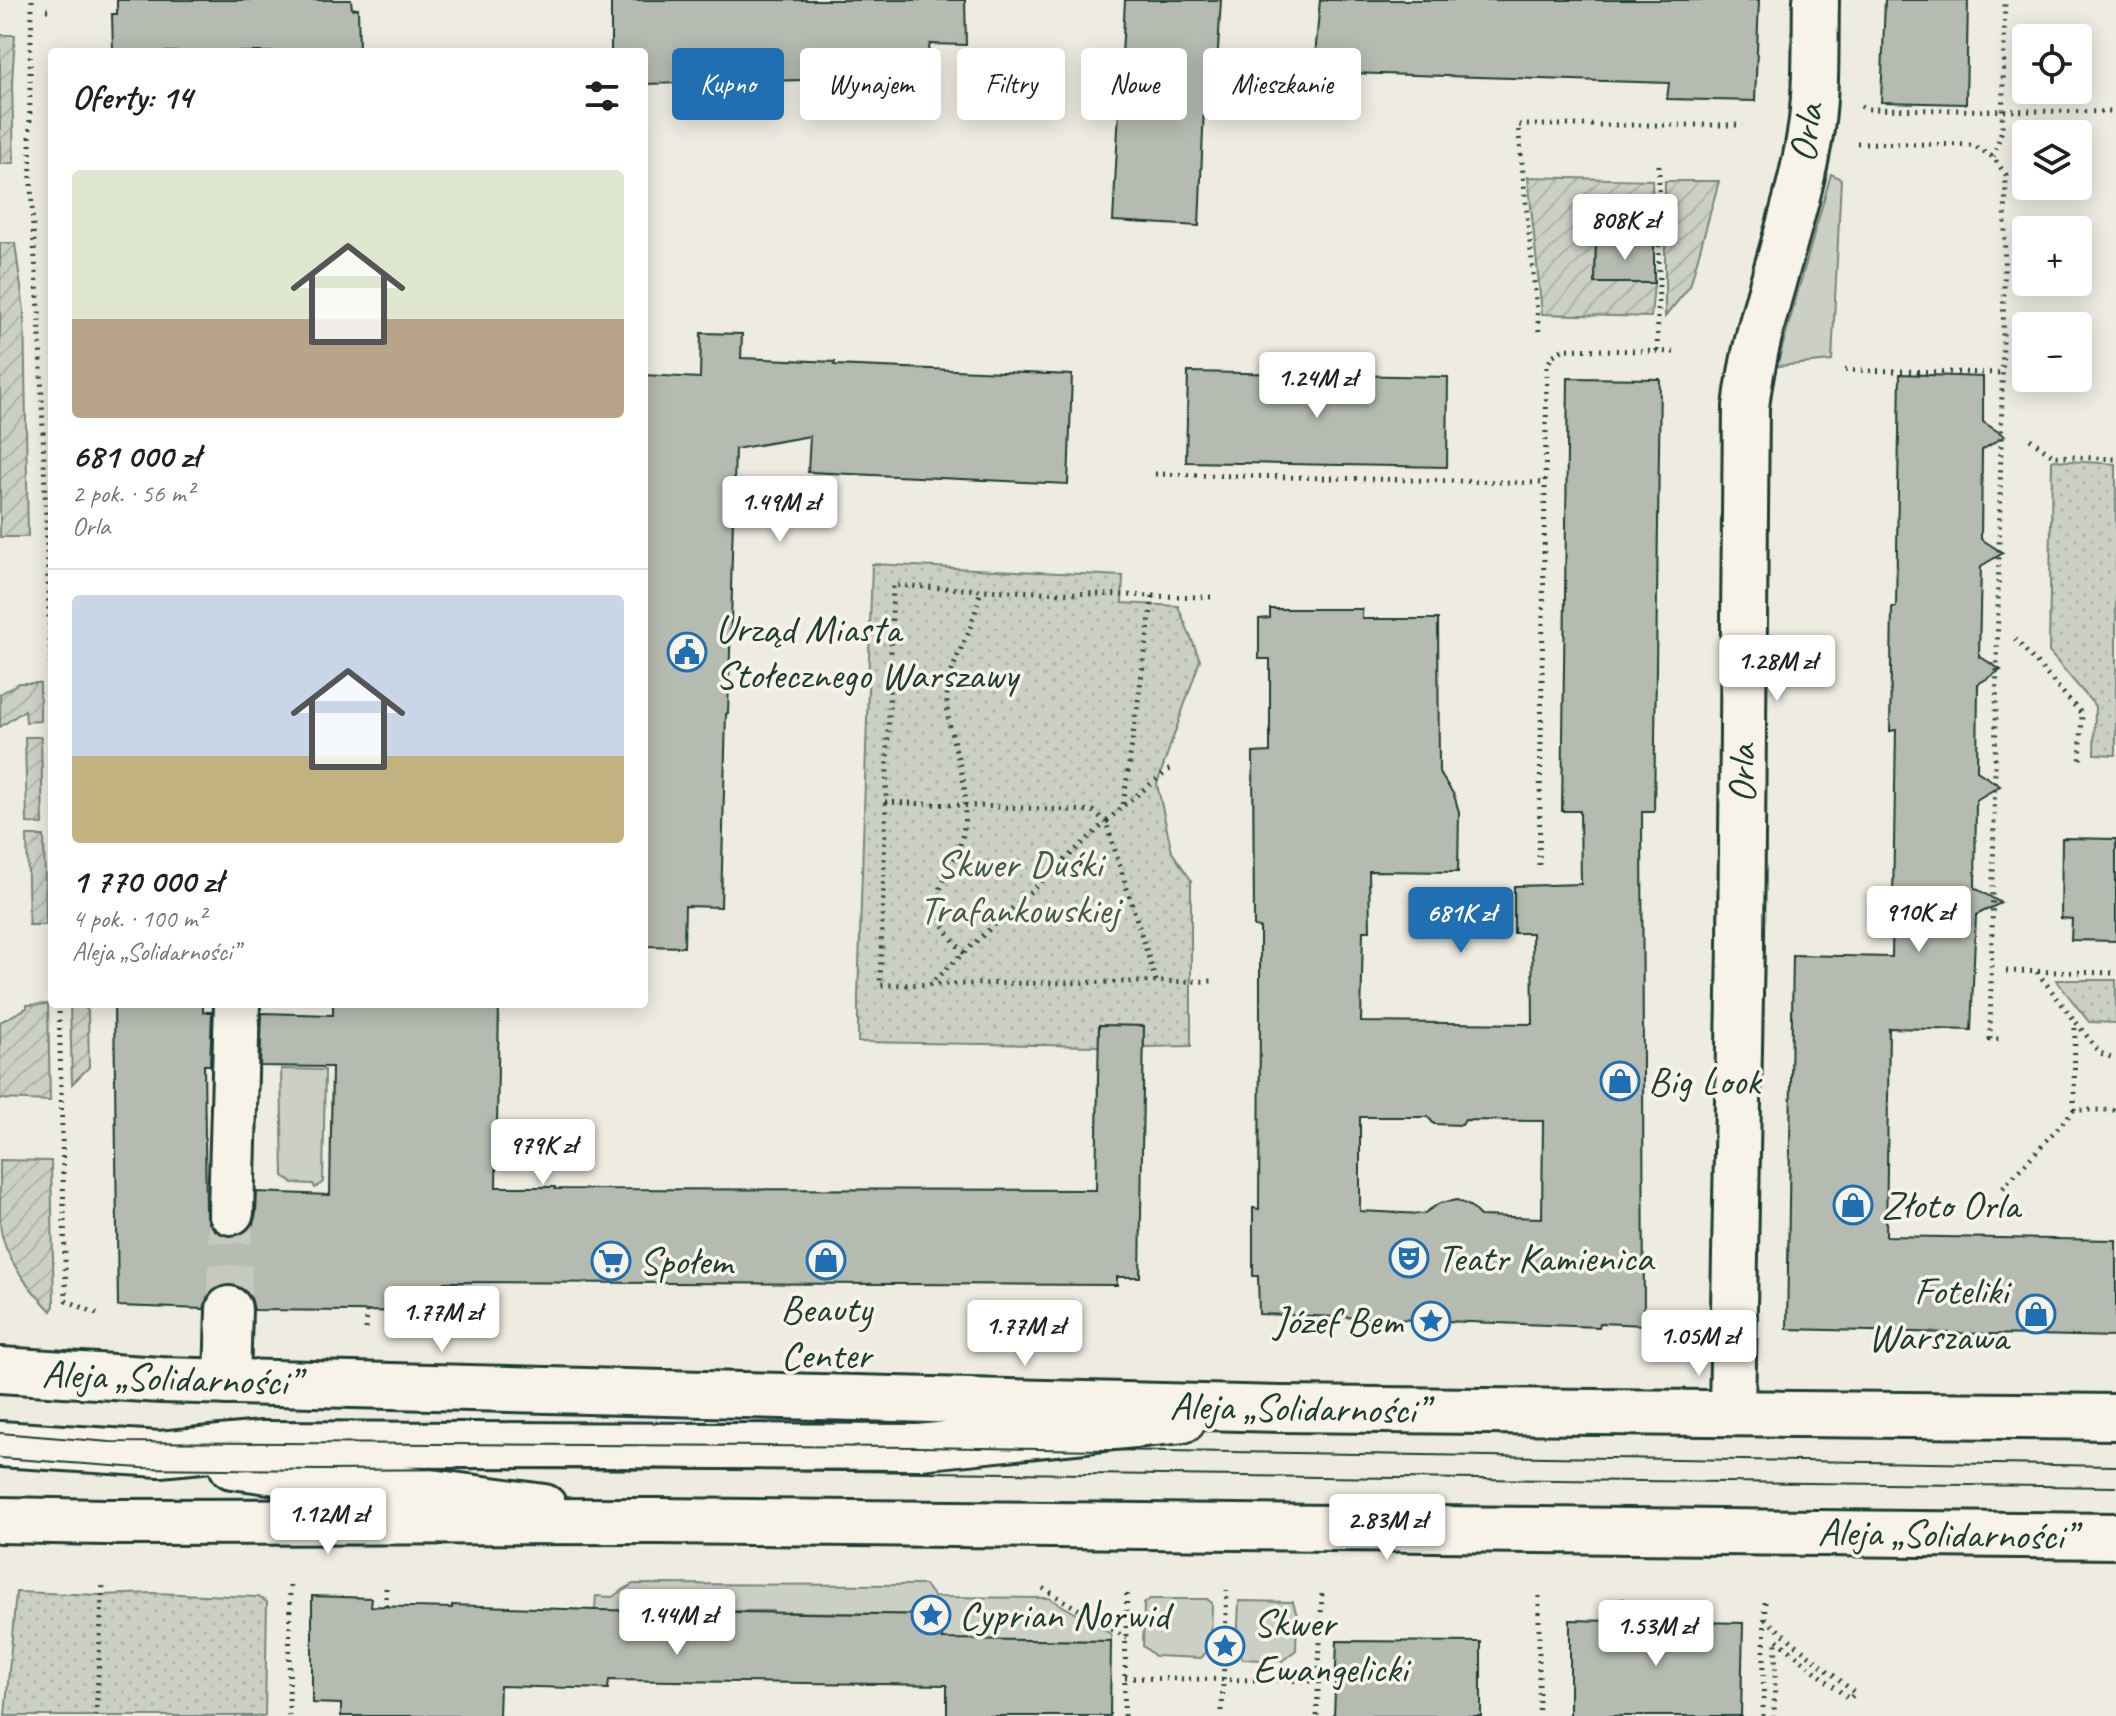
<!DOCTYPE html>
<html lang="pl">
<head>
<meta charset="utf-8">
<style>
  :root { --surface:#fff; --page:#f2f2f2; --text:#202124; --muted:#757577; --line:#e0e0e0; --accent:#1f6fb2 }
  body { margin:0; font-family:Caveat,sans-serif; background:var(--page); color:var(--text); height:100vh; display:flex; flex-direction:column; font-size:30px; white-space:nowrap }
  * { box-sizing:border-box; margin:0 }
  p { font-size:26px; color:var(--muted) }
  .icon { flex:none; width:44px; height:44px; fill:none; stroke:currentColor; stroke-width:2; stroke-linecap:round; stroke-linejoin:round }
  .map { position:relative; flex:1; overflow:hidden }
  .side { position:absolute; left:48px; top:48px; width:600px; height:960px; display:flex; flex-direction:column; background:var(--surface); border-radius:8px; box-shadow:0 4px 20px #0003 }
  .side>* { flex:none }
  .banner { position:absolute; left:672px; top:48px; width:760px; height:72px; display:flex; gap:16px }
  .fabs { position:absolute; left:2012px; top:24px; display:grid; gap:16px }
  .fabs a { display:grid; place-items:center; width:80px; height:80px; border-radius:8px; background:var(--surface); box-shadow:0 4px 20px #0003; font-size:40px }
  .price { position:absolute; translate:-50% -68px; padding:0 18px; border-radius:8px; background:#fff; color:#222; font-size:26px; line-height:52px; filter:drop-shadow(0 2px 4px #0008) }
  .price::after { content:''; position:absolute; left:50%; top:48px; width:24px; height:18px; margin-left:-12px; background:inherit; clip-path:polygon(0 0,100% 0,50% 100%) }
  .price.selected { background:var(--accent); color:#fff }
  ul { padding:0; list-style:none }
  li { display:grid; align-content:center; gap:16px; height:424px; padding:0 24px }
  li+li { border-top:2px solid var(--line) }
  li span { display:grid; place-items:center; height:248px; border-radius:8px; color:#555 }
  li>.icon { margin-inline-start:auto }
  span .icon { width:144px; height:144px; fill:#fffc; stroke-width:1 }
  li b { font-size:34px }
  h2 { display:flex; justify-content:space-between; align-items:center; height:96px; padding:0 24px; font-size:34px }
  .tag { padding:0 28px; border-radius:8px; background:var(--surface); box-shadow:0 4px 20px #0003; font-size:28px; line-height:72px }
  .tag.selected { background:var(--accent); color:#fff }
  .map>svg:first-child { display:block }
  .grass { fill:#cccfc4; stroke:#76867c; stroke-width:2 }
  .park { fill:url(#park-dots); stroke:#76867c; stroke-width:2 }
  .garden { fill:url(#garden-furrows); stroke:#76867c; stroke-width:2 }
  .building { fill:#b5bbb0; stroke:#1f3d34; stroke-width:2; fill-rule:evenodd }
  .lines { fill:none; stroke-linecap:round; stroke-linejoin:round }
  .minor-tunnel { stroke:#c5c9be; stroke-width:44; stroke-dasharray:44 22; stroke-linecap:butt }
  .minor-casing { stroke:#1f3d34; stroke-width:50 }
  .major-casing { stroke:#1f3d34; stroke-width:50 }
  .path { stroke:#1f3d34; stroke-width:5; stroke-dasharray:2 6; stroke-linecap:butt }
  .minor { stroke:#f7f3e8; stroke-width:44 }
  .major { stroke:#f7f3e8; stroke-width:44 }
  .tram { stroke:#1f3d34; stroke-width:2 }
  .labels { text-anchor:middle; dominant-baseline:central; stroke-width:7; stroke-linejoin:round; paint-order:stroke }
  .street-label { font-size:40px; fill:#1f3d34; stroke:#f7f3e8 }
  .poi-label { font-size:40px; fill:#1f3d34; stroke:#f7f3e8; text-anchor:start }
  .park-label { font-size:40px; fill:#425a51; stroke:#f7f3e8 }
</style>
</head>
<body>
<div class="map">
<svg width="2116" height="1716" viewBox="0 0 2116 1716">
  <defs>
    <pattern id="park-dots" width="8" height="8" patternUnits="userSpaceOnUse" patternTransform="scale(2)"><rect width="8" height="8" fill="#cccfc4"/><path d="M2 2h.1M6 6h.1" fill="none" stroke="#afb3a9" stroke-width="1.8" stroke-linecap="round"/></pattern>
    <pattern id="garden-furrows" width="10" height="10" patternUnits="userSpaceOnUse" patternTransform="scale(2)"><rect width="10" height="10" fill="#cccfc4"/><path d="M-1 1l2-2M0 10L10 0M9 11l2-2" fill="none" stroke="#afb3a9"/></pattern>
  </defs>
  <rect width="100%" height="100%" fill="#eeece1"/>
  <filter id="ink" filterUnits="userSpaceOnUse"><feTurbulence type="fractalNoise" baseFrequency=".0125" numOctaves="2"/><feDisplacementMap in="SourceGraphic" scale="16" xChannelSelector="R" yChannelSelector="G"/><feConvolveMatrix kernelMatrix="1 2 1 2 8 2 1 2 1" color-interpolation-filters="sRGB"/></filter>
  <g filter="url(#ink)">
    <g class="grass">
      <polygon points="1831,174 1841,179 1832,361 1777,366"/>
      <polygon points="281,1069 325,1070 323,1182 315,1188 313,1184 293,1183 283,1176"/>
      <polygon points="633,1584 925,1585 934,1597 1049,1598 1111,1634 1111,1641 968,1640 942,1650 941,1615 789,1612 788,1624 772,1622 773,1611 619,1610 594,1619 596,1596 612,1597"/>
      <polygon points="1150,1599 1207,1599 1212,1603 1211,1647 1201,1658 1155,1656 1143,1646 1144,1604"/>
      <polygon points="1239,1601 1293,1602 1297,1616 1296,1650 1282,1661 1243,1659 1237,1650"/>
    </g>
    <g class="park">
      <polygon points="2052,460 2116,464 2116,755 2094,754 2095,706 2049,652"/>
      <polygon points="872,564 1123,576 1122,603 1178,606 1200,660 1157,784 1172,852 1191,880 1191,1046 1144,1047 1143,1026 1100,1025 1099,1046 858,1042 858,996"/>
      <polygon points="2056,980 2116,980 2116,1023 2089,1022"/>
      <polygon points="16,1592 102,1595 152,1593 258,1597 267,1602 265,1716 5,1716"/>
    </g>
    <g class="garden">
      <polygon points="0,35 15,35 12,83 14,163 0,164"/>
      <polygon points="1528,177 1652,180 1654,241 1596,242 1595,283 1654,283 1651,317 1542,314"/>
      <polygon points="1665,181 1719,181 1690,286 1665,317"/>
      <polygon points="0,243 15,243 24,310 28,537 0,537"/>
      <polygon points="19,683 40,683 40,721 26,722 25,710 0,727 0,694"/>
      <polygon points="25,737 41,737 43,824 27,823"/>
      <polygon points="27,836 44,836 46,925 29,925"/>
      <polygon points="48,1004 50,1101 0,1099 0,1022 27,1008 27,1005"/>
      <polygon points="70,1004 81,1004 88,1011 89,1067 72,1084"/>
      <path d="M0 1160 51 1161 54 1306 51 1311C29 1288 3 1258 0 1224 0 1203 0 1181 0 1160Z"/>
    </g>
    <g class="building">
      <polygon points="117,0 351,0 352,9 358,8 359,52 113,52 112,14 117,14"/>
      <polygon points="611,0 965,0 966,45 930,44 923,74 917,85 883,86 883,78 644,84 644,52 611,52"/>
      <polygon points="1125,0 1221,0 1216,83 1205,83 1199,226 1113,221"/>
      <polygon points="1320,0 1759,0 1755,101 1667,99 1669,83 1317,72 1318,57 1315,57"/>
      <polygon points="1885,0 1968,0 1966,104 1881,102"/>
      <polygon points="1654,241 1654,283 1595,283 1596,242"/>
      <polygon points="701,333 742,334 741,358 835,362 834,365 1072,375 1068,484 808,472 810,436 735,449 731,590 732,590 728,713 726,714 721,907 685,906 684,947 644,946 644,375 700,378"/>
      <polygon points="1188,372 1448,377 1447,467 1186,462"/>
      <polygon points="1900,374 1983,377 1983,422 2005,436 1982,450 1981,539 2003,553 1981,566 1979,656 2001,670 1978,684 1977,771 2000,786 1976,800 1975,888 2001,903 1976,915 1971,1030 1889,1028 1886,1236 2116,1240 2116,1337 1787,1329 1793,955 1892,957 1896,730 1890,731 1892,607 1896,607"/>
      <path d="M1568 378 1660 379 1654 812H1642L1644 1325 1600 1323 1599 1327 1259 1314 1258 1276H1253V1208L1259 1209 1260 1013V928L1254 927 1253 753 1270 752V659H1259V619L1270 618V609H1362V619H1438L1439 772 1454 795 1459 812 1458 872 1369 871 1370 931H1363L1361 1022 1533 1024 1532 933H1514V886L1581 884 1580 811H1562ZM1360 1117H1428L1434 1124 1462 1125 1465 1120 1543 1121 1542 1218 1480 1216 1470 1206 1457 1200 1440 1203 1423 1214 1360 1211Z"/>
      <polygon points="2062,838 2116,839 2116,941 2071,940 2072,919 2061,918"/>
      <polygon points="114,1004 203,1004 203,1012 212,1012 210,1065 204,1065 206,1211 209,1223 217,1233 231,1237 244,1234 253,1224 256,1213 257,1192 330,1195 332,1067 260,1066 262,1013 333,1015 333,1004 499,1004 496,1187 555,1187 555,1189 1096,1190 1099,1025 1144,1026 1140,1277 1117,1277 1117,1285 444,1282 442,1312 254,1310 251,1298 243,1288 229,1284 218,1287 208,1295 204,1309 118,1306"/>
      <polygon points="312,1596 372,1598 371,1606 452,1608 452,1605 594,1610 942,1615 942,1639 1111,1641 1110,1716 947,1716 947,1685 609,1680 608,1689 500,1686 499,1716 341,1716 341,1704 312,1703"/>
      <polygon points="1614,1618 1698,1619 1698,1622 1743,1623 1741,1716 1570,1716 1570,1620 1614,1621"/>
      <polygon points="1337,1641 1481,1642 1481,1716 1334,1716"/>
    </g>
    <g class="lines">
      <polyline class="minor-tunnel" points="229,1309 231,1212"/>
      <defs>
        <g id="minor">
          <polyline points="231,1212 237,1004"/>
          <polyline points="227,1382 229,1309"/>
          <path d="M1732 1412 1741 944 1746 407C1757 311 1797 223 1811 128 1817 86 1815 42 1816 0"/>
          <polyline points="0,1444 160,1454 262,1444 919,1447 1183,1420"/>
          <polyline points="232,1466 544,1507"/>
        </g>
        <g id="major">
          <polyline points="0,1370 161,1380 1281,1409 2116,1417"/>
          <polyline points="0,1520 106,1522 658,1521 2116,1536"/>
        </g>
      </defs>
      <use href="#minor" class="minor-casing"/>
      <use href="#major" class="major-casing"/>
      <g class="path">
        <path d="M32 0C32 27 30 53 30 80 29 156 32 233 39 308L52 704"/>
        <polyline points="46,10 53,10"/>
        <polyline points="1861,106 1866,109 2116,112"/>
        <polyline points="1857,143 1973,145 1993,157 2006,175 1990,1039 2003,1039"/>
        <polyline points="1993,157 2002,130 2005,0"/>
        <polyline points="51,200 52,200"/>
        <polyline points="1539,331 1518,125 1743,125"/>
        <polyline points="1657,351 1659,283 1659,159"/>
        <polyline points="1845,370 2002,373"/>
        <polyline points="2030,439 2054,456 2116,459"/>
        <polyline points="1155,474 1545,483"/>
        <polyline points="1153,596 1213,597"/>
        <polyline points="2015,639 2082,714 2080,765"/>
        <polyline points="885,802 1093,811 1106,822 930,984"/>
        <polyline points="1124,805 1174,766"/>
        <polyline points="1539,865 1547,367 1552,356 1564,349 1675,352"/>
        <path d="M964 953C947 934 932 914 941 887 946 873 955 861 959 848 964 834 965 819 965 805 967 768 945 733 947 696 948 671 962 649 971 626 975 615 977 602 981 591"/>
        <polyline points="2006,971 2116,973"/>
        <polyline points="2037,972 2100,1053 2116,1059"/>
        <polyline points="1156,981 1106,822 1123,806 1153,596 981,590 893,585 880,985 1214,981"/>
        <polyline points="59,1004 66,1300 97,1314"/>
        <polyline points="2074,1110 2075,1023"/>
        <polyline points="2003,1188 2074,1110 2116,1110"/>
        <polyline points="366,1329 367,1312"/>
        <polyline points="1043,1588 1126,1638"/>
        <polyline points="1539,1596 1539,1716"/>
        <polyline points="1623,1598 1623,1613 1690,1613 1690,1599"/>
        <polyline points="386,1606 386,1585"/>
        <polyline points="1765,1619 1855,1693 1849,1699 1776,1639 1774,1716"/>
        <polyline points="1125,1678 1319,1681"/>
        <polyline points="1222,1711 1227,1590"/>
        <polyline points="96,1716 103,1581"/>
        <polyline points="289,1716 290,1583"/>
        <polyline points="1124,1716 1127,1589"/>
        <polyline points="1317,1716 1322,1592"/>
        <polyline points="1763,1716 1765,1600"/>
      </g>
      <use href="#minor" class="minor"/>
      <use href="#major" class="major"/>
      <g class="tram">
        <polyline points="0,1433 110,1442 919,1447 2116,1466"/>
        <polyline points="0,1458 141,1468 320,1470 610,1468 2116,1487"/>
      </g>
    </g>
  </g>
  <defs>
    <symbol id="civic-ring" viewBox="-11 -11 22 22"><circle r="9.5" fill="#f7f3e8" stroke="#1f6fb2" stroke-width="1.5"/><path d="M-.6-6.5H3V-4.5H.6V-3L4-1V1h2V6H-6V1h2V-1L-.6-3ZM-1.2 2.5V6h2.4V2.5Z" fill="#1f6fb2"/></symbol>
    <symbol id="shop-ring" viewBox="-11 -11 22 22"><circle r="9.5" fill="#f7f3e8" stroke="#1f6fb2" stroke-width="1.5"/><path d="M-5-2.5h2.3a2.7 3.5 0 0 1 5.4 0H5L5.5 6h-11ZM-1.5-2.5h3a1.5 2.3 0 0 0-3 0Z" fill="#1f6fb2"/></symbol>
    <symbol id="theatre-ring" viewBox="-11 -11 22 22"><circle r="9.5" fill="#f7f3e8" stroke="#1f6fb2" stroke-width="1.5"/><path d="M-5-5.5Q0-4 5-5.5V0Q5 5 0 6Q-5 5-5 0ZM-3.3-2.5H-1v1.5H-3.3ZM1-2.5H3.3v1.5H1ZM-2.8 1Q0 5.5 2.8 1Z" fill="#1f6fb2"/></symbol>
    <symbol id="supermarket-ring" viewBox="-11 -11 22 22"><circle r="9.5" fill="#f7f3e8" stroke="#1f6fb2" stroke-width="1.5"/><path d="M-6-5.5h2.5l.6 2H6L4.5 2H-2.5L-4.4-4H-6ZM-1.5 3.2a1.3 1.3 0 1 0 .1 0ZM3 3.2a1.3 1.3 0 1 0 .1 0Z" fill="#1f6fb2"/></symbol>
    <symbol id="sight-ring" viewBox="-11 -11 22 22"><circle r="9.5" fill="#f7f3e8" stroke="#1f6fb2" stroke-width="1.5"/><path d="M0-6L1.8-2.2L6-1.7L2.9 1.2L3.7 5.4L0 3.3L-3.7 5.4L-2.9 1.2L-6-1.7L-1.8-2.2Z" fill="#1f6fb2"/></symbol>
  </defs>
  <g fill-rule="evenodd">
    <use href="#civic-ring" x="665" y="630" width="44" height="44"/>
    <use href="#shop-ring" x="1598" y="1059" width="44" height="44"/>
    <use href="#shop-ring" x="1831" y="1183" width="44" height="44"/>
    <use href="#theatre-ring" x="1387" y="1236" width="44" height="44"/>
    <use href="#shop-ring" x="804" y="1238" width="44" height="44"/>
    <use href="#supermarket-ring" x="589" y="1239" width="44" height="44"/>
    <use href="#shop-ring" x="2014" y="1292" width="44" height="44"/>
    <use href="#sight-ring" x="1409" y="1299" width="44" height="44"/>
    <use href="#sight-ring" x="909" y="1593" width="44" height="44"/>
    <use href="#sight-ring" x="1203" y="1624" width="44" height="44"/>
  </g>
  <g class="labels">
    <g class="street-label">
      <text transform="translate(1806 133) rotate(-82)">Orla</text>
      <text transform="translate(1742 774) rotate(-90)">Orla</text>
      <text transform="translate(170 1378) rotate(2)">Aleja „Solidarności”</text>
      <text transform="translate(1298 1408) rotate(1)">Aleja „Solidarności”</text>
      <text transform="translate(1946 1534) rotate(1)">Aleja „Solidarności”</text>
    </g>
    <g class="poi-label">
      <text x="715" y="629">Urząd Miasta<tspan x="715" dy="46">Stołecznego Warszawy</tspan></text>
      <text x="1648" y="1081">Big Look</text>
      <text x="1881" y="1205">Złoto Orla</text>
      <text x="1437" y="1258">Teatr Kamienica</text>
      <text x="639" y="1261">Społem</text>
      <text x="2008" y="1291" text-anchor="end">Foteliki<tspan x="2008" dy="46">Warszawa</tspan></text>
      <text x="826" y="1309" text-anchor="middle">Beauty<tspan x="826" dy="46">Center</tspan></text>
      <text x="1403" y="1321" text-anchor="end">Józef Bem</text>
      <text x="959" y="1615">Cyprian Norwid</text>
      <text x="1253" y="1623">Skwer<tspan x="1253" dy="46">Ewangelicki</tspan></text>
    </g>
    <g class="park-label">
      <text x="1019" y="864">Skwer Duśki<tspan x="1019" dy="46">Trafankowskiej</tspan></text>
    </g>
  </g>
</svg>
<div class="fabs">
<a><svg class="icon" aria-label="locate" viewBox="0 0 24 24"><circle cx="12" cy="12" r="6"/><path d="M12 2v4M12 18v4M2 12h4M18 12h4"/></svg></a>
<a><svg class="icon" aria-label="layers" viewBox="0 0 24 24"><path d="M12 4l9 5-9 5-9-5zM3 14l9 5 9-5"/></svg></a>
<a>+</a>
<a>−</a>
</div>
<b class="price" style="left:1625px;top:262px">808K zł</b>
<b class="price" style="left:1317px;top:420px">1.24M zł</b>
<b class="price" style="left:780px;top:544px">1.49M zł</b>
<b class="price" style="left:1777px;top:703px">1.28M zł</b>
<b class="price" style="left:1919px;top:954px">910K zł</b>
<b class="price selected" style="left:1461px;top:955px">681K zł</b>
<b class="price" style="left:543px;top:1187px">979K zł</b>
<b class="price" style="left:442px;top:1354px">1.77M zł</b>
<b class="price" style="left:1025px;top:1368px">1.77M zł</b>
<b class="price" style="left:1699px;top:1378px">1.05M zł</b>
<b class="price" style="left:328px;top:1556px">1.12M zł</b>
<b class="price" style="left:1387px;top:1562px">2.83M zł</b>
<b class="price" style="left:677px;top:1657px">1.44M zł</b>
<b class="price" style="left:1656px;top:1668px">1.53M zł</b>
<div class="banner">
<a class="tag selected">Kupno</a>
<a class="tag">Wynajem</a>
<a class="tag">Filtry</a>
<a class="tag">Nowe</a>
<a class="tag">Mieszkanie</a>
</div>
<section class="side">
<h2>Oferty: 14<svg class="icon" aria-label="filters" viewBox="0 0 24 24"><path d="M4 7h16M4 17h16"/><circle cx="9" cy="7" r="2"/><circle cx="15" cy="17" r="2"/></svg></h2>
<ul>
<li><span style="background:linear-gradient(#dfe7d0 60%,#b9a48a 0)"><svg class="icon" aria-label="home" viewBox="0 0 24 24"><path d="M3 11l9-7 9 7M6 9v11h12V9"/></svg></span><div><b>681 000 zł</b><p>2 pok. · 56 m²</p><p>Orla</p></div></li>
<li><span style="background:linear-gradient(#c9d6e8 65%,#c2b280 0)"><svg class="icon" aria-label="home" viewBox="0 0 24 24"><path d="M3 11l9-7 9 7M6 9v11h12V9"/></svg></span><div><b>1 770 000 zł</b><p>4 pok. · 100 m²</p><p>Aleja „Solidarności”</p></div></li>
</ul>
</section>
</div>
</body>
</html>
